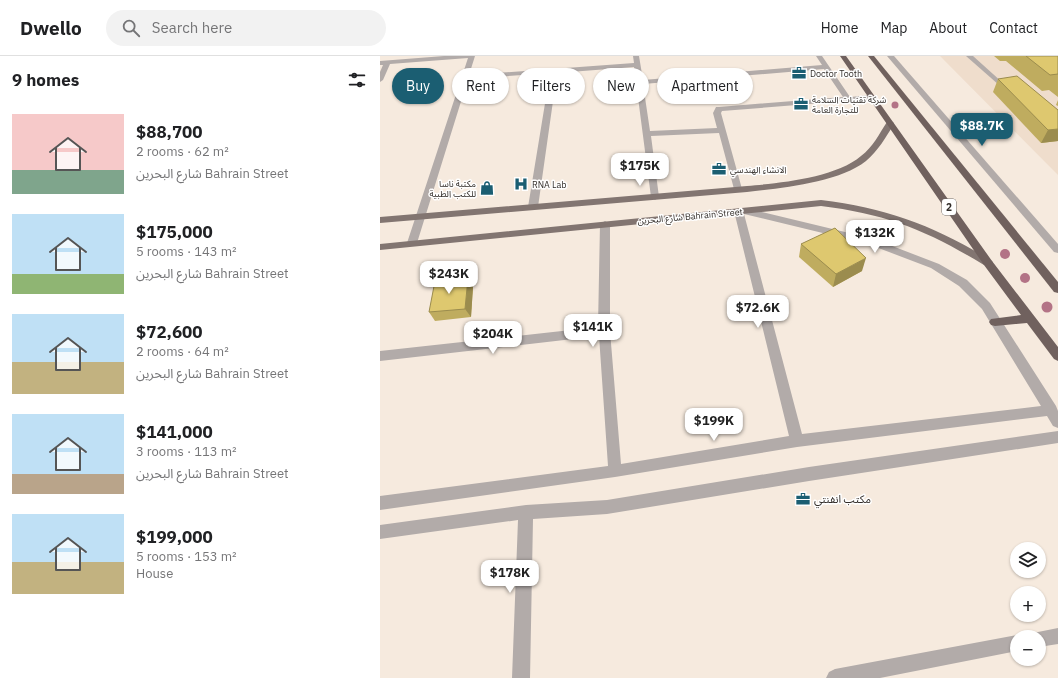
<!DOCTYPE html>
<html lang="en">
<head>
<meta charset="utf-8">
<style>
  :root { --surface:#fff; --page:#f2f2f2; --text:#202124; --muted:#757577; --line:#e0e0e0; --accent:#1b5e72 }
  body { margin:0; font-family:"IBM Plex Sans","Noto Sans Arabic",sans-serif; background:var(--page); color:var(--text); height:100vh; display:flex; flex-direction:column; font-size:15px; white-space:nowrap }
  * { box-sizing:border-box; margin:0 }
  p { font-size:13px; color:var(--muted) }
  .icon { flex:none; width:22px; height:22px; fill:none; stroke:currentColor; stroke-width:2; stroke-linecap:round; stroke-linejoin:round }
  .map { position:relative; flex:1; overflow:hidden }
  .sheet { display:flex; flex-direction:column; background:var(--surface); width:380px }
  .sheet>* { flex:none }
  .guide { position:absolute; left:12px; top:12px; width:380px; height:36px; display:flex; gap:8px }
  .fabs { position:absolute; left:630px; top:486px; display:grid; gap:8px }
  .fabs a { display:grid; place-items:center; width:36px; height:36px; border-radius:50%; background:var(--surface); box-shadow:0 1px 3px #0004; font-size:20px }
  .price { position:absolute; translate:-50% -34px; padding:0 9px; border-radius:8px; background:#fff; color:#222; font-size:13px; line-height:26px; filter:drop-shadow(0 1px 2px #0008) }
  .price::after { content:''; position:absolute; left:50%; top:24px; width:12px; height:9px; margin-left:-6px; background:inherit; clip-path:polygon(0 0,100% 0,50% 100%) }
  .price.active { background:var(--accent); color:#fff }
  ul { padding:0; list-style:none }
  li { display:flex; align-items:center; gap:12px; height:100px; padding:0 12px }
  li span { display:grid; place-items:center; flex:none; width:112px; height:80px; border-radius:0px; color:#555 }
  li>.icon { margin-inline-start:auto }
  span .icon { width:48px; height:48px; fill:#fffc; stroke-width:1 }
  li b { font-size:17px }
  h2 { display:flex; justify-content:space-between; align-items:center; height:48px; padding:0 12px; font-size:17px }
  .tag { padding:0 14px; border-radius:18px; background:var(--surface); box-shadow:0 1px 3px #0004; font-size:14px; line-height:36px }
  .tag.active { background:var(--accent); color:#fff }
  header { display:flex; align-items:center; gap:24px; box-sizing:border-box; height:56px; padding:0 20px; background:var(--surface); border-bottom:1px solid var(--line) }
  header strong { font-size:19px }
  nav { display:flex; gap:22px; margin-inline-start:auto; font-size:14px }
  .search { width:280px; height:36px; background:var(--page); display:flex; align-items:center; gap:10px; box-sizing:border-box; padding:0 14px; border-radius:22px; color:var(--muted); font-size:15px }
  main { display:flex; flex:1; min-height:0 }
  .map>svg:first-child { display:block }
  .built { fill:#efddcc }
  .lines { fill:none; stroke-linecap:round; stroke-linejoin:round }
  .minor { fill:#b2aba9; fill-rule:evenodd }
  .major { fill:#827571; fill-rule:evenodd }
  .highway { fill:#70615e; fill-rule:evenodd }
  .tree { fill:#b37386 }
  .wall { fill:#bfac5f }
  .shaded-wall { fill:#9b8c4e }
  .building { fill:#dec86f; stroke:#9b8c4e }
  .labels { text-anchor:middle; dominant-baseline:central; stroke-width:3; stroke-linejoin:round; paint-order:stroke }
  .far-poi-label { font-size:9px; fill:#312c28; stroke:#fff; text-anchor:start }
  .far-street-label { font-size:9px; fill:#312c28; stroke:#fff }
  .shield { fill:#fff; stroke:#6f6b68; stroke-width:1 }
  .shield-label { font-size:10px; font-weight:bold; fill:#312c28 }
  .poi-label { font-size:11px; fill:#312c28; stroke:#fff; text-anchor:start }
</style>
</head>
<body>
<header>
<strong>Dwello</strong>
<div class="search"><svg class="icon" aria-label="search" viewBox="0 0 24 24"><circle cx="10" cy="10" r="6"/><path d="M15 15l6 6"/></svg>Search here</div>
<nav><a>Home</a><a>Map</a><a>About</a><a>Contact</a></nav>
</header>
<main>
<section class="sheet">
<h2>9 homes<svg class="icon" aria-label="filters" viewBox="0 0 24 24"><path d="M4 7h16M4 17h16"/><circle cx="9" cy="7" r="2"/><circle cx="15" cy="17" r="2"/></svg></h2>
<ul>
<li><span style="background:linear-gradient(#f6c9c9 70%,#7fa58c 0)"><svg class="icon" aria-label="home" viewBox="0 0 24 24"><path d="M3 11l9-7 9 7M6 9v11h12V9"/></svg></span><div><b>$88,700</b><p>2 rooms · 62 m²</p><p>شارع البحرين Bahrain Street</p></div></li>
<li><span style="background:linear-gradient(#bfe0f5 75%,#8fb573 0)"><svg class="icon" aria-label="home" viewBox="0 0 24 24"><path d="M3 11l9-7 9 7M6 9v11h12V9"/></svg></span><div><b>$175,000</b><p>5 rooms · 143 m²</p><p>شارع البحرين Bahrain Street</p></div></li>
<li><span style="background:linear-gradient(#bfe0f5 60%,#c2b280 0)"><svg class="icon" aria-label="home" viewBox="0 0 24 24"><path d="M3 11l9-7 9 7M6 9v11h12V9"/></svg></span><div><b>$72,600</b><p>2 rooms · 64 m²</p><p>شارع البحرين Bahrain Street</p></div></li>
<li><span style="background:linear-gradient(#bfe0f5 75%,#b9a48a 0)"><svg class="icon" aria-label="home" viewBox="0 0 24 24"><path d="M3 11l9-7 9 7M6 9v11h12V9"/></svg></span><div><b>$141,000</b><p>3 rooms · 113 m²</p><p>شارع البحرين Bahrain Street</p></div></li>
<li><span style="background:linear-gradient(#bfe0f5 60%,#c2b280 0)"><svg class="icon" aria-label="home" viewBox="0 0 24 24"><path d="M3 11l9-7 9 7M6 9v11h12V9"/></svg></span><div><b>$199,000</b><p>5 rooms · 153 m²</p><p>House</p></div></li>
</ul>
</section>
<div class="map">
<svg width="678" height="622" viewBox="0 0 678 622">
  <rect width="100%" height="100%" fill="#f6eade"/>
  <polygon class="built" points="560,0 678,0 678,119"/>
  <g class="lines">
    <g class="minor">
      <path d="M64 0H95L89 19 254 7 253 0H259L263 24 442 9 436 0H442L470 41 492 39 496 41 492 43 342 55 341 57 362 133 358 136 354 133 339 77 271 80 279 141 275 144 271 141 254 11 177 17 158 151 153 154 148 151 170 17 88 23 37 187 32 190 27 187 88 2 10 8 3 24 0 26V16L3 9H0V5ZM444 13 463 41 339 51H336L333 57 337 72 270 75 263 28Z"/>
      <polygon points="507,0 514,0 678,188 678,197 674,196"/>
      <polygon points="586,0 593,0 623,27 623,29 619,29"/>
      <path d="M365 152 494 183 559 208 587 224 610 247 676 350 678 355V372L673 370 667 360 417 391 235 421 0 454V440L228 410 219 280 0 305V295L218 271 220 168 225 165 230 168V275L241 408 409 380 354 155 356 153ZM364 158 488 188 551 212 579 230 602 253 661 350 422 378Z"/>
      <polygon points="678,375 678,387 429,425 227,458 153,463 150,622 132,622 138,464 0,483 0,469 146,449 227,444 429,411"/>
      <polygon points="678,572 678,588 659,591 659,581 651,581 653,577"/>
      <polygon points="637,579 643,581 637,581 637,595 500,622 446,622 449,616 455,613"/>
    </g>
    <g class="major">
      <path d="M507 66H513L514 68C506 81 498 95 486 105 458 127 401 132 367 136L0 167V161L367 130C400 127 455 122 481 100 493 91 499 78 507 66Z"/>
      <path d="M441 144C507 152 555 170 612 205L613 207 608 210 604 209C548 175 507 158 441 150L0 194V188Z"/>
    </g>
    <g class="highway">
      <polygon points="460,0 466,0 612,205 678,291 678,305 674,303 647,267 615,270 611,269 609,266 611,263 641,259 604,209"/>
      <polygon points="488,0 494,0 678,226 678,237 674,236"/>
    </g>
  </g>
  <g class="tree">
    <circle cx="515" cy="49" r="3.5"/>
    <circle cx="625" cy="198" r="5"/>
    <circle cx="645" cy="222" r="5"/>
    <circle cx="667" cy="251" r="5.5"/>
  </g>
  <g class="wall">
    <polygon points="614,0 678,0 678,41 669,34 662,35 626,5 620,5"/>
    <polygon points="618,23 678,54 678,85 661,87 613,36"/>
    <polygon points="678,44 678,50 676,49"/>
    <polygon points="421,188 482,215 453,231 419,201"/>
    <polygon points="88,222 93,231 91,261 55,265 49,256"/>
  </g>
  <g class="shaded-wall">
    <polygon points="678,73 678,85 661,87 668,74"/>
    <polygon points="486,202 482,215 453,231 456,218"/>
    <polygon points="88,222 93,231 91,261 85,253"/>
  </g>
  <g class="building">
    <polygon points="646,0 678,0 678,18 670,19"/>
    <polygon points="637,20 678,54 678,73 668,74 618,23"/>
    <polygon points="455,172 486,202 456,218 421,188"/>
    <polygon points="88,222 85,253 49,256 55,225"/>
  </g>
  <defs>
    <symbol id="office-bare" viewBox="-9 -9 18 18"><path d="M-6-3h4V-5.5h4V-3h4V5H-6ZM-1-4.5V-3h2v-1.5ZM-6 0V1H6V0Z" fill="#1b5e72" stroke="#fff" stroke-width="2.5" paint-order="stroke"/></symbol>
    <symbol id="hospital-bare" viewBox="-9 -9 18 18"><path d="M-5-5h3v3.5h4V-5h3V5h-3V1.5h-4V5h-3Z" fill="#1b5e72" stroke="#fff" stroke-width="2.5" paint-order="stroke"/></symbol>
    <symbol id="shop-bare" viewBox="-9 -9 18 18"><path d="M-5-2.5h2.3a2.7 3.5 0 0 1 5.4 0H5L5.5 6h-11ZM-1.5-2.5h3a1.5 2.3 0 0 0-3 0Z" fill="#1b5e72" stroke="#fff" stroke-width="2.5" paint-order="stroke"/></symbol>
  </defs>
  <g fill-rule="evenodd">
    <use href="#office-bare" x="409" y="7" width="20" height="20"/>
    <use href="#office-bare" x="411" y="38" width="20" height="20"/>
    <use href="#office-bare" x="329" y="103" width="20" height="20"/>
    <use href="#hospital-bare" x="131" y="118" width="20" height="20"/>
    <use href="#shop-bare" x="97" y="122" width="20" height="20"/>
    <use href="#office-bare" x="413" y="433" width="20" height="20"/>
  </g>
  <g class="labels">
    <g class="far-poi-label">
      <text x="430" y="17">Doctor Tooth</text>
      <text x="432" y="43">شركة تقنيات السلامة<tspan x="432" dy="10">للتجارة العامة</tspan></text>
      <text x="350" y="113">الانشاء الهندسي</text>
      <text x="96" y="127" text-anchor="end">مكتبة ناسا<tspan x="96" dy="10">للكتب الطبية</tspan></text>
      <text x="152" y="128">RNA Lab</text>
    </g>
    <g class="far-street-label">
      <text transform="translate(310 160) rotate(-5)">شارع البحرين Bahrain Street</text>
    </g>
    <rect class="shield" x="562" y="143" width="14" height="16" rx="3"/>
    <g class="shield-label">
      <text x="569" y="151">2</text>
    </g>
    <g class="poi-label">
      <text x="434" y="443">مكتب انفنتي</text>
    </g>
  </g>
</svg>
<div class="fabs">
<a><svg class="icon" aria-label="layers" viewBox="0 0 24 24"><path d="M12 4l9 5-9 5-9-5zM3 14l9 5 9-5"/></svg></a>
<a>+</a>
<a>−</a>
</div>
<b class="price active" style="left:602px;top:91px">$88.7K</b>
<b class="price" style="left:260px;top:131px">$175K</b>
<b class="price" style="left:495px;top:198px">$132K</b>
<b class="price" style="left:69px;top:239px">$243K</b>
<b class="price" style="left:378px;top:273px">$72.6K</b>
<b class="price" style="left:213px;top:292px">$141K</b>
<b class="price" style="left:113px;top:299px">$204K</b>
<b class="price" style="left:334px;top:386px">$199K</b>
<b class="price" style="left:130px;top:538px">$178K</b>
<div class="guide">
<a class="tag active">Buy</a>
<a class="tag">Rent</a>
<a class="tag">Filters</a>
<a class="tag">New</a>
<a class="tag">Apartment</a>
</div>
</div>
</main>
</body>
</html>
